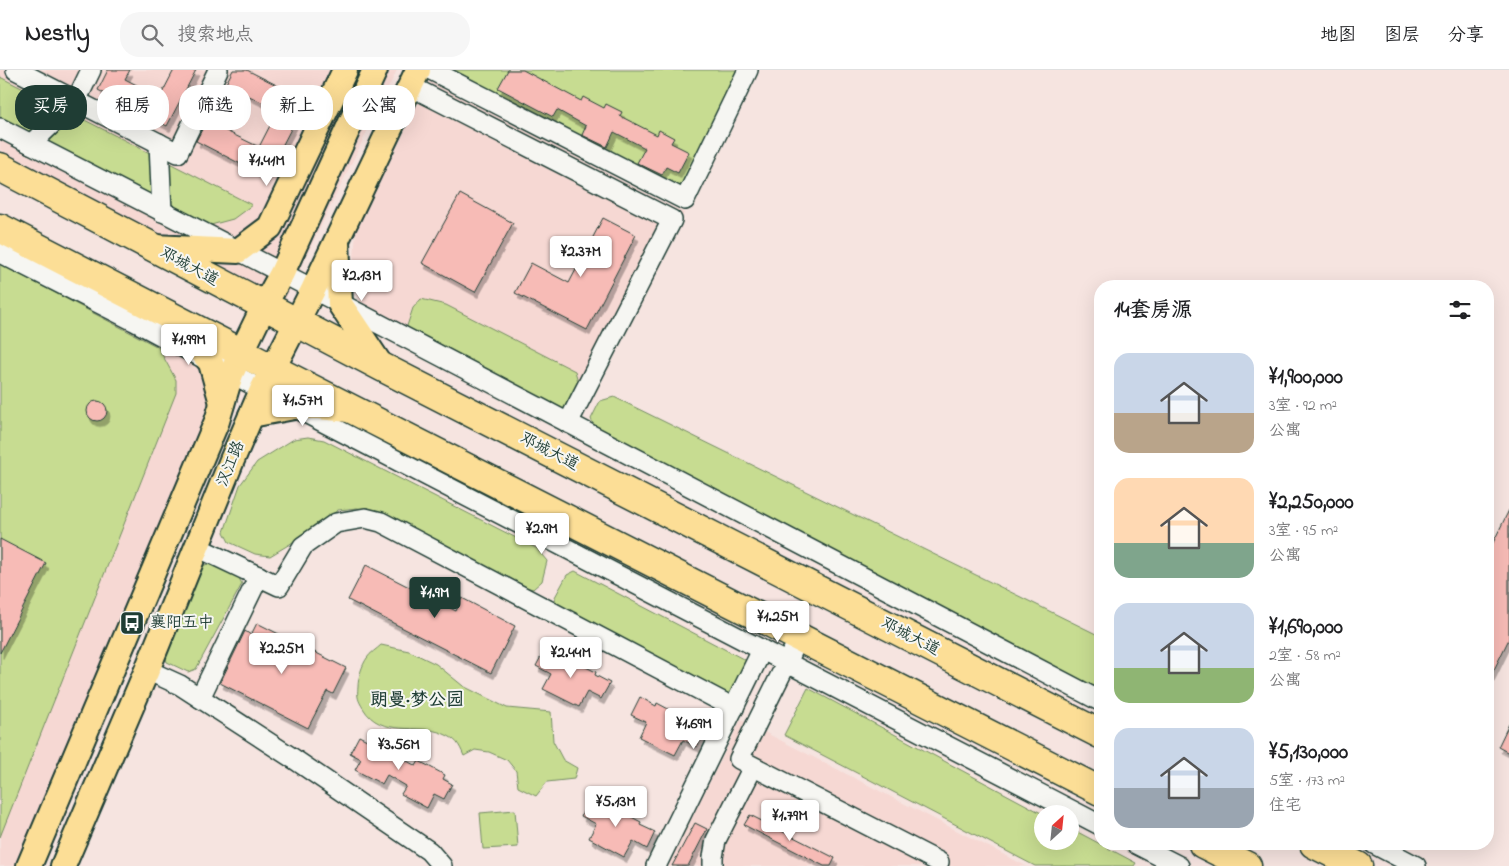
<!DOCTYPE html>
<html lang="zh">
<head>
<meta charset="utf-8">
<style>
  :root { --surface:#fff; --page:#f6f6f6; --text:#202124; --muted:#757577; --line:#e0e0e0; --accent:#1f3d34 }
  body { margin:0; font-family:"Indie Flower","LXGW WenKai TC",sans-serif; background:var(--page); color:var(--text); height:100vh; display:flex; flex-direction:column; font-size:19px; white-space:nowrap }
  * { box-sizing:border-box; margin:0 }
  p { font-size:16px; color:var(--muted) }
  .icon { flex:none; width:28px; height:28px; fill:none; stroke:currentColor; stroke-width:2; stroke-linecap:round; stroke-linejoin:round }
  .map { position:relative; flex:1; overflow:hidden }
  .panel { position:absolute; left:1094px; top:210px; width:400px; height:570px; display:flex; flex-direction:column; background:var(--surface); border-radius:20px; box-shadow:0 5px 20px #0002 }
  .panel>* { flex:none }
  .hud { position:absolute; left:15px; top:15px; width:475px; height:45px; display:flex; gap:10px }
  .needle { width:32px; rotate:27deg }
  .tools { position:absolute; left:1034px; top:735px; display:grid; gap:10px }
  .tools a { display:grid; place-items:center; width:45px; height:45px; border-radius:50%; background:var(--surface); box-shadow:0 5px 20px #0002; font-size:25px }
  .price { position:absolute; translate:-50% -42px; padding:0 11px; border-radius:5px; background:#fff; color:#222; font-size:16px; line-height:32px; filter:drop-shadow(0 1px 2px #0008) }
  .price::after { content:''; position:absolute; left:50%; top:30px; width:15px; height:11px; margin-left:-8px; background:inherit; clip-path:polygon(0 0,100% 0,50% 100%) }
  .price.current { background:var(--accent); color:#fff }
  ul { padding:0; list-style:none }
  li { display:flex; align-items:center; gap:15px; height:125px; padding:0 20px }
  li span { display:grid; place-items:center; flex:none; width:140px; height:100px; border-radius:15px; color:#555 }
  li>.icon { margin-inline-start:auto }
  span .icon { width:60px; height:60px; fill:#fffc; stroke-width:1 }
  li b { font-size:21px }
  h2 { display:flex; justify-content:space-between; align-items:center; height:60px; padding:0 20px; font-size:21px }
  .tag { padding:0 18px; border-radius:20px; background:var(--surface); box-shadow:0 5px 20px #0002; font-size:18px; line-height:45px }
  .tag.current { background:var(--accent); color:#fff }
  header { display:flex; align-items:center; gap:30px; box-sizing:border-box; height:70px; padding:0 25px; background:var(--surface); border-bottom:1px solid var(--line) }
  header strong { font-size:24px }
  nav { display:flex; gap:28px; margin-inline-start:auto; font-size:18px }
  .search { width:350px; height:45px; background:var(--page); display:flex; align-items:center; gap:12px; box-sizing:border-box; padding:0 18px; border-radius:20px; color:var(--muted); font-size:19px }
  .map>svg:first-child { display:block }
  .built { fill:#f6d8d3 }
  .green { fill:#c7dc91; stroke:#738c62 }
  .building { fill:#f7bbb6; stroke:#1f3d34; fill-rule:evenodd; filter:url(#shadow) }
  .lines { fill:none; stroke-linecap:round; stroke-linejoin:round }
  .minor-casing { stroke:#1f3d34; stroke-width:22 }
  .major-casing { stroke:#1f3d34; stroke-width:28 }
  .highway-casing { stroke:#1f3d34; stroke-width:31 }
  .minor { stroke:#f6f6f2; stroke-width:19 }
  .major { stroke:#fcde96; stroke-width:24 }
  .highway { stroke:#fcde96; stroke-width:28 }
  .labels { text-anchor:middle; dominant-baseline:central; stroke-width:4; stroke-linejoin:round; paint-order:stroke }
  .street-label { font-size:16px; fill:#1f3d34; stroke:#f6f6f2 }
  .poi-label { font-size:16px; fill:#1f3d34; stroke:#f6f6f2; text-anchor:start }
  .neighbourhood-label { font-size:18px; font-weight:bold; fill:#1f3d34; stroke:#f6f6f2 }
</style>
</head>
<body>
<header>
<strong>Nestly</strong>
<div class="search"><svg class="icon" aria-label="search" viewBox="0 0 24 24"><circle cx="10" cy="10" r="6"/><path d="M15 15l6 6"/></svg>搜索地点</div>
<nav><a>地图</a><a>图层</a><a>分享</a></nav>
</header>
<div class="map">
<svg width="1509" height="796" viewBox="0 0 1509 796">
  <defs>
    <filter id="shadow"><feDropShadow dx="3" dy="5.5" stdDeviation="0" flood-color="#0004"/></filter>
  </defs>
  <rect width="100%" height="100%" fill="#f6e4e0"/>
  <filter id="ink" filterUnits="userSpaceOnUse"><feTurbulence type="fractalNoise" baseFrequency=".02" numOctaves="2"/><feDisplacementMap in="SourceGraphic" scale="10" xChannelSelector="R" yChannelSelector="G"/><feConvolveMatrix kernelMatrix="1 2 1 2 8 2 1 2 1" color-interpolation-filters="sRGB"/></filter>
  <g filter="url(#ink)">
    <g class="built">
      <polygon points="0,0 397,0 284,232 0,80"/>
      <polygon points="429,11 684,143 570,354 363,236 352,213 356,161"/>
      <polygon points="0,183 211,293 217,351 29,796 0,796"/>
      <polygon points="741,650 1026,796 668,796"/>
    </g>
    <g class="green">
      <polygon points="431,0 748,0 685,130"/>
      <polygon points="0,7 252,135 233,149 196,159 0,58"/>
      <polygon points="0,194 158,277 176,310 176,323 0,767"/>
      <polygon points="421,229 446,235 575,301 579,315 569,335 554,346 406,259 413,238"/>
      <polygon points="614,327 1100,566 1100,631 600,370 591,349 600,331"/>
      <polygon points="308,367 324,370 536,478 547,491 542,511 533,519 517,515 376,441 357,438 338,440 290,474 270,486 255,484 229,472 224,462 240,415 257,392 294,369"/>
      <polygon points="211,493 238,506 242,514 196,599 188,602 167,592 165,584 202,496"/>
      <polygon points="575,501 747,591 735,625 728,626 556,536 555,527 567,505"/>
      <path d="M381 575 409 581 436 594 463 616 507 638 551 642 553 671 563 690 577 698 574 709 547 712 536 726 518 717 516 701 507 690 489 682 475 680 464 686C459 674 456 669 444 664 418 652 381 669 363 638 358 630 357 627 358 617 358 608 362 595 367 588 370 583 377 579 381 575Z"/>
      <polygon points="808,618 1043,744 1042,771 1070,771 1070,758 1136,793 1134,796 1035,796 784,665"/>
      <polygon points="515,740 518,777 483,779 480,743"/>
    </g>
    <g class="building">
      <polygon points="108,0 130,0 125,9 160,27 174,0 196,0 167,56 98,20"/>
      <path d="M233 0H247L306 30 266 107 196 71ZM243 23 278 40 259 77 224 60Z"/>
      <polygon points="508,0 523,0 581,31 583,27 604,38 606,34 622,42 620,46 657,65 659,60 674,68 671,73 689,82 678,103 666,97 662,105 637,93 645,78 614,62 607,77 582,65 586,56 557,40 553,47 498,18"/>
      <polygon points="460,124 513,153 475,222 422,193"/>
      <polygon points="603,148 636,165 587,260 515,223 531,193 569,213"/>
      <circle cx="97" cy="341" r="10"/>
      <polygon points="1509,440 1509,569 1488,612 1488,483"/>
      <polygon points="0,469 46,493 0,583"/>
      <polygon points="366,495 456,541 462,528 515,556 491,603 348,530"/>
      <polygon points="257,553 346,598 333,624 327,621 308,658 220,613 245,561 251,565"/>
      <polygon points="545,579 561,587 562,585 596,602 595,605 610,613 601,629 587,622 579,637 543,619 551,604 536,596"/>
      <polygon points="640,627 656,636 657,633 691,651 690,653 705,661 697,677 683,670 675,685 639,667 646,652 631,645"/>
      <polygon points="1509,654 1509,683 1498,677"/>
      <polygon points="359,666 371,672 374,667 401,681 398,686 416,696 419,691 445,705 443,709 452,714 444,729 434,724 427,738 401,724 406,716 387,705 382,714 355,700 361,689 350,683"/>
      <polygon points="590,729 606,737 607,734 641,752 640,755 655,762 647,779 633,771 624,787 589,768 596,754 581,746"/>
      <polygon points="750,745 835,788 831,796 824,796 744,755"/>
      <polygon points="695,753 707,759 688,796 672,796"/>
    </g>
    <g class="lines">
      <defs>
        <g id="minor">
          <polyline points="16,0 178,83 218,0"/>
          <polyline points="431,0 685,130 748,0"/>
          <polyline points="410,16 672,150 568,353"/>
          <polyline points="0,58 282,203 1100,631"/>
          <polyline points="159,73 162,142"/>
          <polyline points="31,74 76,31 91,0"/>
          <polyline points="0,183 134,251 294,337 1100,755"/>
          <polyline points="197,477 279,516 303,476 336,453 365,448 381,452 734,638"/>
          <polyline points="792,582 739,689 939,792"/>
          <polyline points="147,600 180,615 294,689 429,781 442,796"/>
          <polyline points="200,628 259,506"/>
          <polyline points="1136,774 1179,796"/>
          <polyline points="1374,774 1416,796"/>
          <polyline points="656,796 762,580"/>
          <polyline points="713,796 713,787 716,770 753,697"/>
        </g>
        <g id="major">
          <polyline points="337,172 340,234 382,297"/>
          <polyline points="154,177 238,181 270,157 345,0"/>
          <polyline points="176,250 211,293 222,333"/>
          <polyline points="251,345 294,337 319,337 349,340"/>
          <polyline points="29,796 217,351 231,304 264,236 282,203 375,0"/>
          <polyline points="63,796 147,600 232,390 262,320 313,220 418,0"/>
        </g>
        <g id="highway">
          <polyline points="0,97 382,297 1100,664"/>
          <polyline points="0,158 273,299 1100,721"/>
          <polyline points="1203,774 1247,796"/>
          <polyline points="1314,774 1358,796"/>
        </g>
      </defs>
      <use href="#minor" class="minor-casing"/>
      <use href="#major" class="major-casing"/>
      <use href="#highway" class="highway-casing"/>
      <use href="#minor" class="minor"/>
      <use href="#major" class="major"/>
      <use href="#highway" class="highway"/>
    </g>
  </g>
  <defs>
    <symbol id="bus-square" viewBox="-11 -11 22 22"><rect x="-9" y="-9" width="18" height="18" rx="4" fill="#1f3d34" stroke="#f6f6f2"/><path d="M-5-6H5V4H4V6H2V4H-2V6H-4V4H-5ZM-3.5-4V0h7V-4ZM-3.5 1.2v1.5H-2V1.2ZM2 1.2v1.5H3.5V1.2Z" fill="#fff"/></symbol>
  </defs>
  <g fill-rule="evenodd">
    <use href="#bus-square" x="118" y="539" width="28" height="28"/>
  </g>
  <g class="labels">
    <g class="street-label">
      <text transform="translate(189 197) rotate(28)">邓城大道</text>
      <text transform="translate(549 382) rotate(27)">邓城大道</text>
      <text transform="translate(231 394) rotate(-68)">汉江路</text>
      <text transform="translate(910 567) rotate(27)">邓城大道</text>
    </g>
    <g class="poi-label">
      <text x="150" y="553">襄阳五中</text>
    </g>
    <g class="neighbourhood-label">
      <text x="417" y="631">朗曼·梦公园</text>
    </g>
  </g>
</svg>
<div class="tools">
<a><svg class="needle" viewBox="-14 -14 28 28"><path d="M0-13l5 13h-10z" fill="#e53935"/><path d="M0 13l5-13h-10z" fill="#757577"/></svg></a>
</div>
<b class="price" style="left:267px;top:117px">¥1.41M</b>
<b class="price" style="left:581px;top:208px">¥2.37M</b>
<b class="price" style="left:362px;top:232px">¥2.13M</b>
<b class="price" style="left:189px;top:296px">¥1.99M</b>
<b class="price" style="left:303px;top:357px">¥1.57M</b>
<b class="price" style="left:542px;top:485px">¥2.9M</b>
<b class="price current" style="left:435px;top:549px">¥1.9M</b>
<b class="price" style="left:778px;top:573px">¥1.25M</b>
<b class="price" style="left:282px;top:605px">¥2.25M</b>
<b class="price" style="left:571px;top:609px">¥2.44M</b>
<b class="price" style="left:694px;top:680px">¥1.69M</b>
<b class="price" style="left:399px;top:701px">¥3.56M</b>
<b class="price" style="left:616px;top:758px">¥5.13M</b>
<b class="price" style="left:790px;top:772px">¥1.79M</b>
<div class="hud">
<a class="tag current">买房</a>
<a class="tag">租房</a>
<a class="tag">筛选</a>
<a class="tag">新上</a>
<a class="tag">公寓</a>
</div>
<section class="panel">
<h2>14套房源<svg class="icon" aria-label="filters" viewBox="0 0 24 24"><path d="M4 7h16M4 17h16"/><circle cx="9" cy="7" r="2"/><circle cx="15" cy="17" r="2"/></svg></h2>
<ul>
<li><span style="background:linear-gradient(#c9d6e8 60%,#b9a48a 0)"><svg class="icon" aria-label="home" viewBox="0 0 24 24"><path d="M3 11l9-7 9 7M6 9v11h12V9"/></svg></span><div><b>¥1,900,000</b><p>3室 · 92 m²</p><p>公寓</p></div></li>
<li><span style="background:linear-gradient(#ffd9b3 65%,#7fa58c 0)"><svg class="icon" aria-label="home" viewBox="0 0 24 24"><path d="M3 11l9-7 9 7M6 9v11h12V9"/></svg></span><div><b>¥2,250,000</b><p>3室 · 95 m²</p><p>公寓</p></div></li>
<li><span style="background:linear-gradient(#c9d6e8 65%,#8fb573 0)"><svg class="icon" aria-label="home" viewBox="0 0 24 24"><path d="M3 11l9-7 9 7M6 9v11h12V9"/></svg></span><div><b>¥1,690,000</b><p>2室 · 58 m²</p><p>公寓</p></div></li>
<li><span style="background:linear-gradient(#c9d6e8 60%,#9aa5b1 0)"><svg class="icon" aria-label="home" viewBox="0 0 24 24"><path d="M3 11l9-7 9 7M6 9v11h12V9"/></svg></span><div><b>¥5,130,000</b><p>5室 · 173 m²</p><p>住宅</p></div></li>
</ul>
</section>
</div>
</body>
</html>
